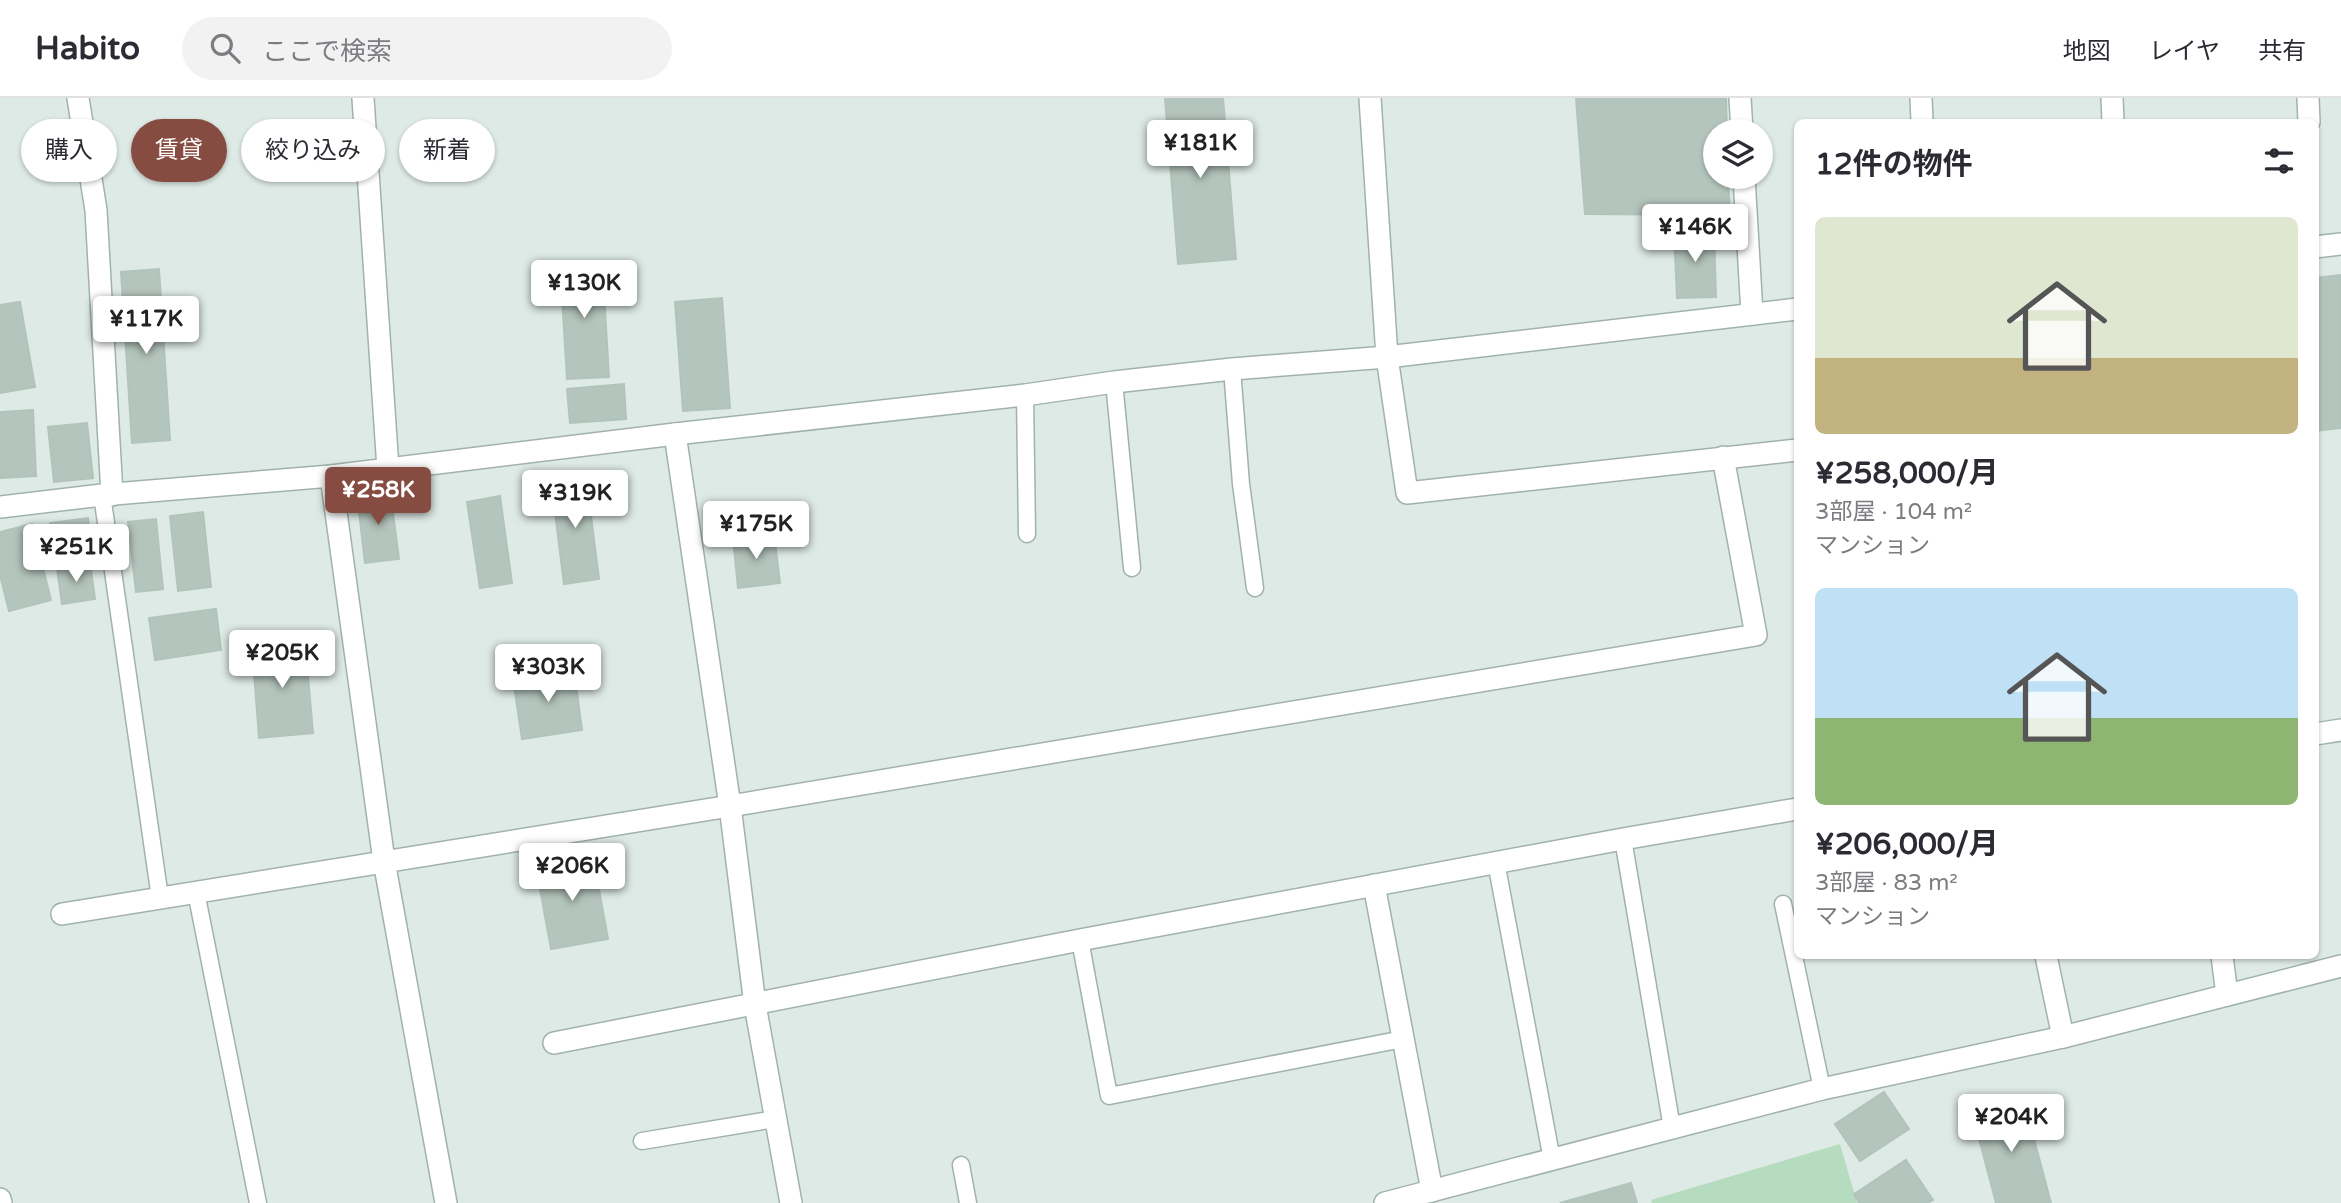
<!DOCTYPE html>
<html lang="ja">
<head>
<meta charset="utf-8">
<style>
  :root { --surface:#fff; --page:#f2f2f3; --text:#2b2b33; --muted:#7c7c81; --line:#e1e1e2; --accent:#864c41 }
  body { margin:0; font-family:"Varela Round","Noto Sans JP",sans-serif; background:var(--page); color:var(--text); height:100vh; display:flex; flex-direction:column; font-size:26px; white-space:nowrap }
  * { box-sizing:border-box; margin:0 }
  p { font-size:23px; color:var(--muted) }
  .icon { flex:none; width:38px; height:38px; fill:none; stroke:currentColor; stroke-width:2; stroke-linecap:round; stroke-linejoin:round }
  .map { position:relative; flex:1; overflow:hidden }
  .details { position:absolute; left:1794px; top:21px; width:525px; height:840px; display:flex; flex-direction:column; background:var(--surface); border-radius:10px; box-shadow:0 2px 5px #0004 }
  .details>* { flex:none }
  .top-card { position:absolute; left:21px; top:21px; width:665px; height:63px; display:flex; gap:14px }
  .controls { position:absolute; left:1703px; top:21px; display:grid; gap:14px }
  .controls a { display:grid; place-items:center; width:70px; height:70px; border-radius:50%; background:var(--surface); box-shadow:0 2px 5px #0004; font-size:35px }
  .price { position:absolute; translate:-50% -60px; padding:0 16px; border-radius:7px; background:#fff; color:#222; font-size:23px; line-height:46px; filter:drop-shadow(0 2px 4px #0008) }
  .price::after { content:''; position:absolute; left:50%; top:42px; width:21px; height:16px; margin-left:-10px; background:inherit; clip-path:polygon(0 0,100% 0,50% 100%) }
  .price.current { background:var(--accent); color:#fff }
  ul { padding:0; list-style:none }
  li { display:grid; align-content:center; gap:14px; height:371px; padding:0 21px }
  li span { display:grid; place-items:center; height:217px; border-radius:10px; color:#555 }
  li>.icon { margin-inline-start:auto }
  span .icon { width:126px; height:126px; fill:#fffc; stroke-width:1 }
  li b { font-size:30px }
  h2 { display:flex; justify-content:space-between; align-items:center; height:84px; padding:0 21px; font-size:30px }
  .chip { padding:0 24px; border-radius:32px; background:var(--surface); box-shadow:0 2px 5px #0004; font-size:24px; line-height:63px }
  .chip.current { background:var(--accent); color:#fff }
  header { display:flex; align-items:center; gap:42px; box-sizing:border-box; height:98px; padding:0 35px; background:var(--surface); border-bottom:2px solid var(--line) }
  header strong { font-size:33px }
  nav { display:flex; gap:38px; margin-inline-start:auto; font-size:24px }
  .search { width:490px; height:63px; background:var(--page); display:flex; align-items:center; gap:18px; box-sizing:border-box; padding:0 24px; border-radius:38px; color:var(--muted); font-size:26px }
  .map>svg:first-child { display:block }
  .green { fill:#b6dcbf }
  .building { fill:#b4c5bd; stroke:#b1c4bb; stroke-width:2 }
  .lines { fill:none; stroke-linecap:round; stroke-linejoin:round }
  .lane-casing { stroke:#a1b2ac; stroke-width:19 }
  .street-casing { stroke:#a1b2ac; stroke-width:24 }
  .lane { stroke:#fff; stroke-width:16 }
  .street { stroke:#fff; stroke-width:21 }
</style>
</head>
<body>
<header>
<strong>Habito</strong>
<div class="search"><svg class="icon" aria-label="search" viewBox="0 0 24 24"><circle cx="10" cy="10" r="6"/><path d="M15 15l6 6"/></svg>ここで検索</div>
<nav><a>地図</a><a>レイヤ</a><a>共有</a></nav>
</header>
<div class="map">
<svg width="2341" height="1105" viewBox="0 0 2341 1105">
  <rect width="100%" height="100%" fill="#deeae5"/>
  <polygon class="green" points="1840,1046 1857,1105 1652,1105 1651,1102"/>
  <g class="building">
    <polygon points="1165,0 1223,0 1236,161 1178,166"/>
    <polygon points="1576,0 1726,0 1727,33 1715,33 1715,79 1728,79 1730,117 1585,116"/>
    <polygon points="1714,133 1716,199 1677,200 1674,134"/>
    <polygon points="602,163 609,279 567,281 560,165"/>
    <polygon points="159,171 170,342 132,345 121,174"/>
    <polygon points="2341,177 2341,330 2315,333 2315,180"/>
    <polygon points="722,200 730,310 683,313 675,204"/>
    <polygon points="20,204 35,289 0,295 0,207"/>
    <polygon points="624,286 626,321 570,325 567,291"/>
    <polygon points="33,312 36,378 0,380 0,314"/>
    <polygon points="87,325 93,380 54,384 48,329"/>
    <polygon points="586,379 599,481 564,486 551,383"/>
    <polygon points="390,393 399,461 365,465 357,397"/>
    <polygon points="500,398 512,485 480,490 467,404"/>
    <polygon points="203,414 211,489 178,493 170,418"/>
    <polygon points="88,420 92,454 54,459 50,425"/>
    <polygon points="156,421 163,491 136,494 128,424"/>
    <polygon points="32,426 51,502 9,513 0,477 0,434"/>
    <polygon points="774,435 780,485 738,490 733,440"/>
    <polygon points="90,465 95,501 62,506 57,470"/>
    <polygon points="216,511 221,552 155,562 149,520"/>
    <polygon points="305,544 313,635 259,640 252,549"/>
    <polygon points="574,572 582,632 522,641 513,581"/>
    <polygon points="593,759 608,841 551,851 536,769"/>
    <polygon points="1884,994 1909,1031 1860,1063 1835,1026"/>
    <polygon points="2023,1000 2051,1105 1996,1105 1972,1014"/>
    <polygon points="1906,1062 1933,1102 1928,1105 1859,1105 1854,1096"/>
    <polygon points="1631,1085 1637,1105 1560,1105"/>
  </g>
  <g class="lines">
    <defs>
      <g id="lane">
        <polyline points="1232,271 1241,386 1255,490"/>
        <polyline points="1114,284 1132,470"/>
        <polyline points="1025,297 1027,436"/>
        <polyline points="102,397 160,800"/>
        <polyline points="1623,741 1672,1030"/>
        <polyline points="1496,764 1552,1062"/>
        <polyline points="196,794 258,1105"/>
        <polyline points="1783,806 1822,991"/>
        <polyline points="1080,842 1109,998 1403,941"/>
        <polyline points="642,1043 775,1021"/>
        <polyline points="961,1067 968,1105"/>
      </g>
      <g id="street">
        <polyline points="78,0 96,112 112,397"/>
        <polyline points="363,0 388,371"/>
        <polyline points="1370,0 1387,259 1407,395 1797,352"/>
        <polyline points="1740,0 1742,33"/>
        <polyline points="1921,0 1922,24"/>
        <polyline points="2112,0 2113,24"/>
        <polyline points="2308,0 2309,24"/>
        <polyline points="1744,79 1752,216"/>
        <polyline points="2315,149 2341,146"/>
        <polyline points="675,336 730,708 755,907 791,1105"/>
        <polyline points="331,378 384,763 446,1105"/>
        <polyline points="0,409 102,397 331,378 675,336 1025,297 1114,284 1232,271 1387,259 1797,211"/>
        <polyline points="2315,636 2341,632"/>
        <polyline points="1374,787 1432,1093"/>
        <polyline points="62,816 730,708 1756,537 1723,359"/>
        <polyline points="2046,858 2063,939"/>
        <polyline points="2222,858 2227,897"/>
        <polyline points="554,945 1080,842 1623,741 1797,711"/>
        <polyline points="0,1101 1,1105"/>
        <polyline points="1385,1105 1822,991 2063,939 2341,868"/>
      </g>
    </defs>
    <use href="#lane" class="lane-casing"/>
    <use href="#street" class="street-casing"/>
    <use href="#lane" class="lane"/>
    <use href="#street" class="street"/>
  </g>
</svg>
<div class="controls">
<a><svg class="icon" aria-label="layers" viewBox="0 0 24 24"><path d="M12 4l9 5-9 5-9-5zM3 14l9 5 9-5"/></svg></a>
</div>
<b class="price" style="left:1200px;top:82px">¥181K</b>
<b class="price" style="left:1695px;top:166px">¥146K</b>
<b class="price" style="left:584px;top:222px">¥130K</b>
<b class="price" style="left:146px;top:258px">¥117K</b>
<b class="price current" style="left:378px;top:429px">¥258K</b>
<b class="price" style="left:575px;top:432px">¥319K</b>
<b class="price" style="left:756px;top:463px">¥175K</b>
<b class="price" style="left:76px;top:486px">¥251K</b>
<b class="price" style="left:282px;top:592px">¥205K</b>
<b class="price" style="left:548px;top:606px">¥303K</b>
<b class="price" style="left:572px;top:805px">¥206K</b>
<b class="price" style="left:2011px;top:1056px">¥204K</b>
<div class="top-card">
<a class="chip">購入</a>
<a class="chip current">賃貸</a>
<a class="chip">絞り込み</a>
<a class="chip">新着</a>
</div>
<section class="details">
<h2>12件の物件<svg class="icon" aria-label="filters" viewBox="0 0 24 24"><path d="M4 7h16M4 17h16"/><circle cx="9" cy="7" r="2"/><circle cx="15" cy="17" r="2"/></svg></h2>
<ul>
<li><span style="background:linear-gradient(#dfe7d0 65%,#c2b280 0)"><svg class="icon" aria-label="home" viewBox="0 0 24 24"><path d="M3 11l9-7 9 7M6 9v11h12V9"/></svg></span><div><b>¥258,000/月</b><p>3部屋 · 104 m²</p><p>マンション</p></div></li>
<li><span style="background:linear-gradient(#bfe0f5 60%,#8fb573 0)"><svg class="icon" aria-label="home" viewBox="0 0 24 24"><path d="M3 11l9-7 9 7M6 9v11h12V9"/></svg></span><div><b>¥206,000/月</b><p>3部屋 · 83 m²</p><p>マンション</p></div></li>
</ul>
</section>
</div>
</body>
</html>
